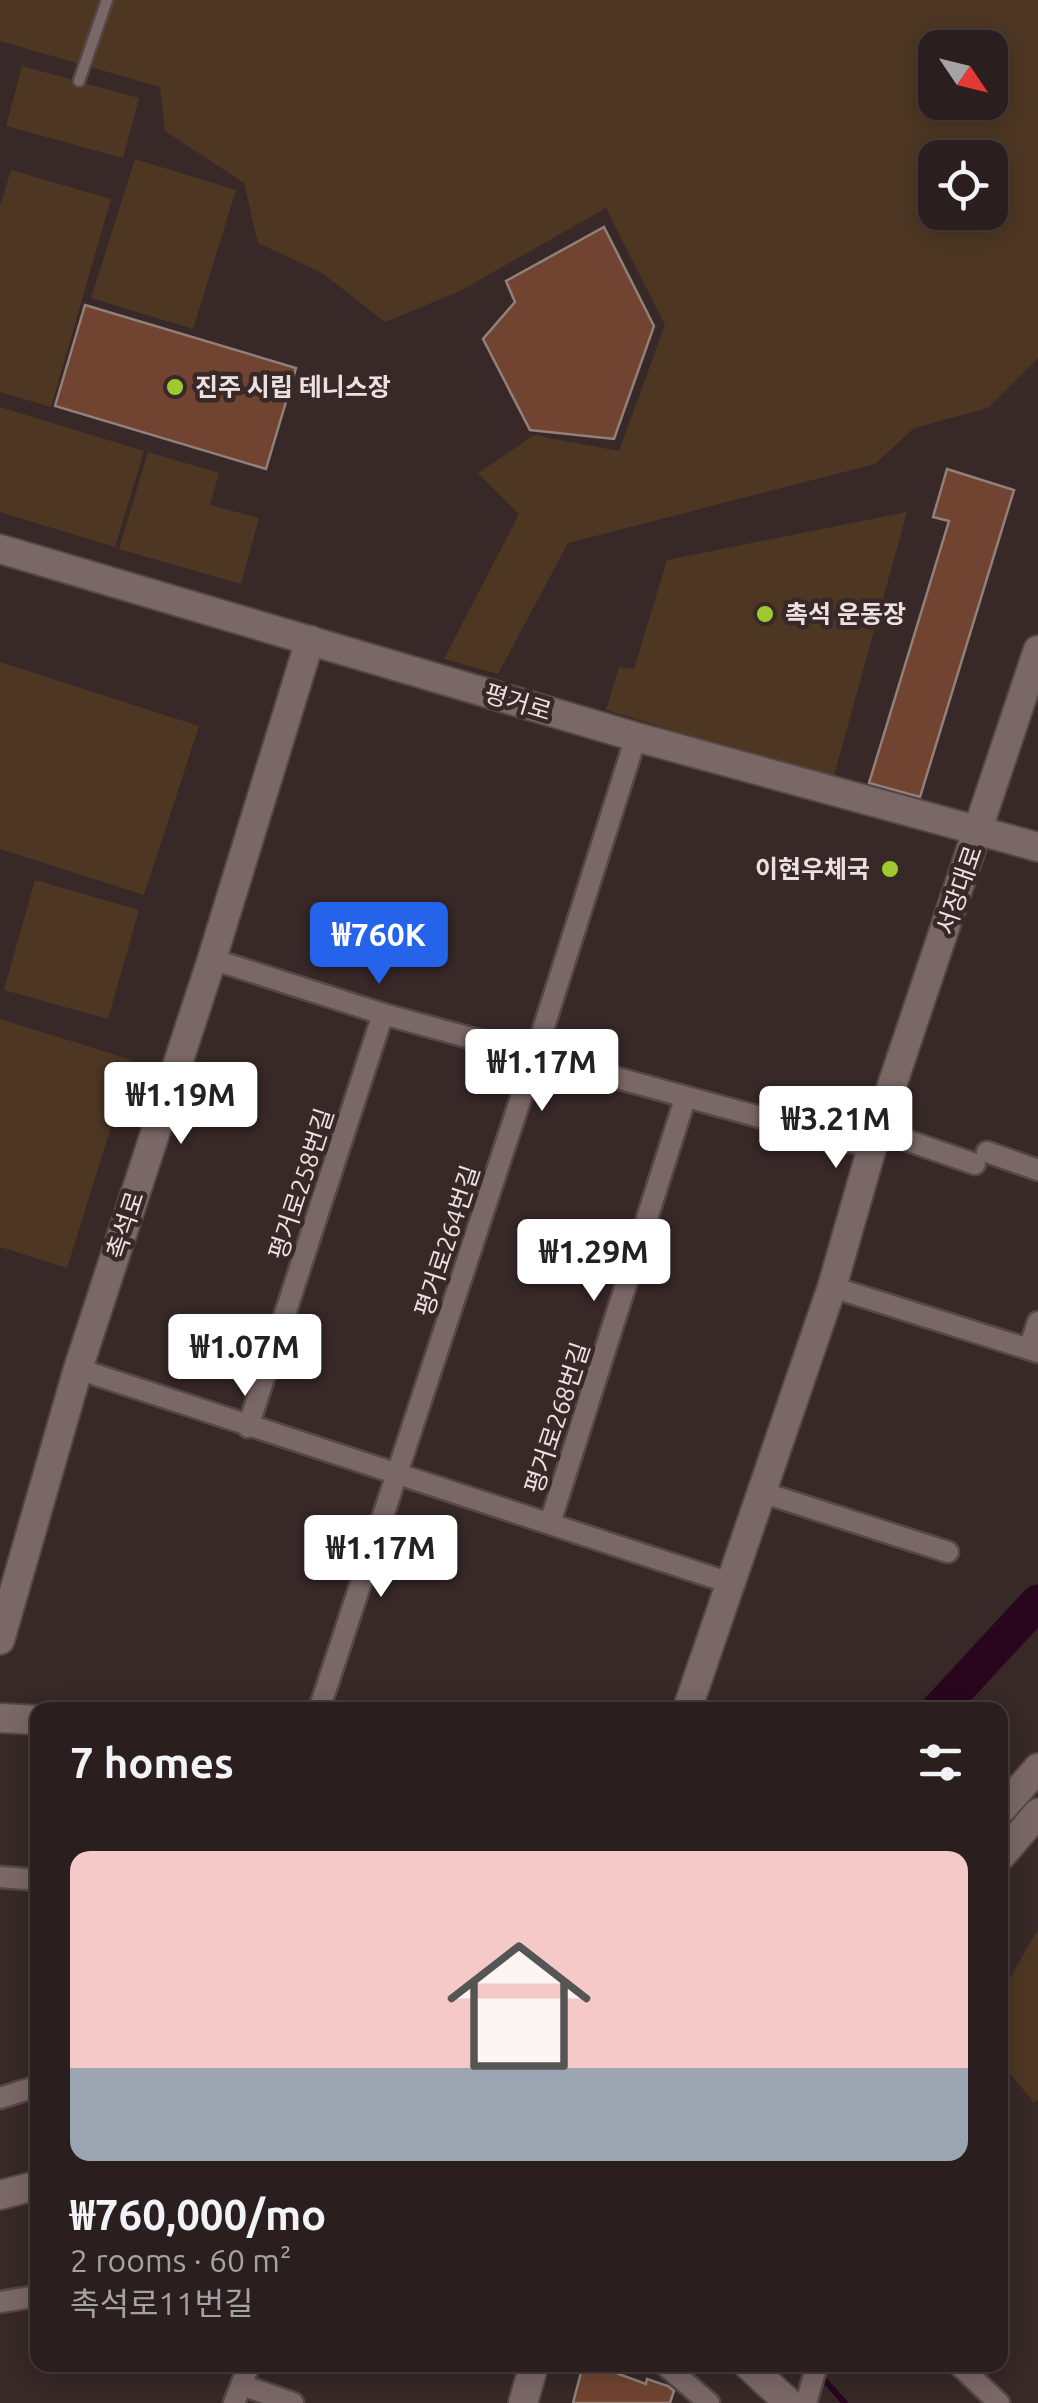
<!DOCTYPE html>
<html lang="en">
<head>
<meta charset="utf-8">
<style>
  :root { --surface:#2a1e1e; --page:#362b2b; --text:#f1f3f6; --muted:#a5a2a4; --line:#463c3c; --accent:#2563eb }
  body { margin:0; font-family:Ubuntu,"Noto Sans KR",sans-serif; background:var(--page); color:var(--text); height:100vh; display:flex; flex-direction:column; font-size:38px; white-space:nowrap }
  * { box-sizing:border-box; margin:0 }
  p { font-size:32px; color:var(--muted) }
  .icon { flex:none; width:55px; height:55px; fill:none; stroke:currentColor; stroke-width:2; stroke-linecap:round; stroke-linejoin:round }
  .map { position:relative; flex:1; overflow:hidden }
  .drawer { position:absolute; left:30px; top:1702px; width:978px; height:670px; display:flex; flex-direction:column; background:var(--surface); border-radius:20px; box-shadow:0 5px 25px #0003,0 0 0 2px var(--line) }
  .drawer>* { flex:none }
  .needle { width:65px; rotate:125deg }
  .controls { position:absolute; left:918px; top:30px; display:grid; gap:20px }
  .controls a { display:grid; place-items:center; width:90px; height:90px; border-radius:20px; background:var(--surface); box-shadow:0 5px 25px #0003,0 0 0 2px var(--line); font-size:50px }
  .price { position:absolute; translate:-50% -85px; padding:0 22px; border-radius:10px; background:#fff; color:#222; font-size:32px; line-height:65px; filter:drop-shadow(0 2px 5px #0008) }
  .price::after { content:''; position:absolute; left:50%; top:60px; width:30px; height:22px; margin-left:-15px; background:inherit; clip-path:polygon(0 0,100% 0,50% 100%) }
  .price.current { background:var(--accent); color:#fff }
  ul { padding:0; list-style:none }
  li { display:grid; align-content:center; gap:20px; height:530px; padding:0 40px }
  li+li { border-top:2px solid var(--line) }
  li span { display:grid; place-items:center; height:310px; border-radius:20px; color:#555 }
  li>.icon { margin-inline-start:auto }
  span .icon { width:180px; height:180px; fill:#fffc; stroke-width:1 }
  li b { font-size:42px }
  h2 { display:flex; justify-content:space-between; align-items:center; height:120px; padding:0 40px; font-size:42px }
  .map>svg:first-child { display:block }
  .green { fill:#4d3723; fill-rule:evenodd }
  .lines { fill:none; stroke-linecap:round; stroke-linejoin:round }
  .stream { stroke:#29061e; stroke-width:6 }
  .river { stroke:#29061e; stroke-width:35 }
  .building { fill:#704431; stroke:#92817a; stroke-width:2.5 }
  .lane-casing { stroke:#544746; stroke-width:15 }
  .street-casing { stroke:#544746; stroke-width:25 }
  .secondary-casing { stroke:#544746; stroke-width:32 }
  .lane { stroke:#7a6867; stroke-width:10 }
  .street { stroke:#7a6867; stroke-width:20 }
  .secondary { stroke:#7a6867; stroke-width:28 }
  .poi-dot { fill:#9eca2f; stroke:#382828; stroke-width:4 }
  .labels { text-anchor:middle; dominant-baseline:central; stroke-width:9; stroke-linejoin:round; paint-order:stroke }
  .poi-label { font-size:25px; font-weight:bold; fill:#ece1e1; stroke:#382828; text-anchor:start }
  .street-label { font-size:25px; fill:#ece1e1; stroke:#382828 }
</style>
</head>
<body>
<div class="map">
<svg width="1038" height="2403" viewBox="0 0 1038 2403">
  <rect width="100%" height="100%" fill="#382828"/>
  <g class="green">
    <path d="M0 0H1038V358L988 408 914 428 875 464 568 543 498 674 444 659 519 514 478 473 534 435 619 451 665 325 606 208 460 291 385 322 322 273 258 243 244 183 165 131 160 87 0 41ZM935 48H990V102H935ZM935 158H990V212H935Z"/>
    <polygon points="22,66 139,98 123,158 6,126"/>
    <polygon points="135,159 236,190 193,329 91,298"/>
    <polygon points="11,170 111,199 51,407 0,392 0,206"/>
    <polygon points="0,407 144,451 115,547 0,512"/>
    <polygon points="148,452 219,473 210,505 259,518 241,584 119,549"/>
    <polygon points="907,512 833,779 606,710 619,667 634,669 667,560"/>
    <polygon points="0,662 199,726 144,895 0,849"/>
    <polygon points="35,880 139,910 108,1019 4,990"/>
    <polygon points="0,1019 132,1060 67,1268 0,1247"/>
    <polygon points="1038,1929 1038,2100 1034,2103 1000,2061 1000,1996"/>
  </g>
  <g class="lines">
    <polyline class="stream" points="819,2374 845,2403"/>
    <polyline class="river" points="938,1710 1038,1602"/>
  </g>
  <g class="building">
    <polygon points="604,227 654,326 614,439 530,430 483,339 515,302 506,281"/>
    <polygon points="85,305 296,368 266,469 55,406"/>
    <polygon points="947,469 1014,490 920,797 869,783 949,521 933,517"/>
    <polygon points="583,2365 618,2365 616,2373 646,2384 647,2379 668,2386 674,2391 670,2403 573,2403"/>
  </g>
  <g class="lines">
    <defs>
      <polyline id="lane" points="79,81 107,0"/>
      <g id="street">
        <polyline points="212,959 383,1014 873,1148"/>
        <polyline points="877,1130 975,1164"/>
        <polyline points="987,1152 1038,1170"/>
        <polyline points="832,1287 1038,1352"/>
        <polyline points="1029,1349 1038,1322"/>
        <polyline points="78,1369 730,1583"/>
        <polyline points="248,1427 383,1014"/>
        <polyline points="761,1492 948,1552"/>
        <polyline points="550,1523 685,1099"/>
        <polyline points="319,1710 535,1055 636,737"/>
        <polyline points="0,1877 38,1880"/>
        <polyline points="0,2098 38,2086"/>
        <polyline points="0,2302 38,2296"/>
        <polyline points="665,2365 709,2403"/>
        <polyline points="959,2365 999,2403"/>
        <polyline points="242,2385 293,2403"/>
        <polyline points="234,2403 249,2365"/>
        <polyline points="806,2403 817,2365"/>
      </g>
      <g id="secondary">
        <polyline points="0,549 636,737 1038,847"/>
        <polyline points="0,1640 78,1369 212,959 310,640"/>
        <polyline points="687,1710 832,1287 877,1130 1038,650"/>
        <polyline points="0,1718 38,1720"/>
        <polyline points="1000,1811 1038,1768"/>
        <polyline points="1000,1857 1038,1813"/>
        <polyline points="0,2195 38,2185"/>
        <polyline points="748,2365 789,2403"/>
        <polyline points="523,2403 534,2365"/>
      </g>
    </defs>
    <use href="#lane" class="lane-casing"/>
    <use href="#street" class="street-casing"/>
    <use href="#secondary" class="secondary-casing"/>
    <use href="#lane" class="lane"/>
    <use href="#street" class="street"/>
    <use href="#secondary" class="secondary"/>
  </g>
  <g class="poi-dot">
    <circle cx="175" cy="387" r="10"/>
    <circle cx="765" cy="614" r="10"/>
    <circle cx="890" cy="869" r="10"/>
  </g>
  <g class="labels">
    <g class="poi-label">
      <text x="195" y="387">진주 시립 테니스장</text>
      <text x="785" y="614">촉석 운동장</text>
      <text x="870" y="869" text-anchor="end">이현우체국</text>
    </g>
    <g class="street-label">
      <text transform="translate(518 702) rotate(17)">평거로</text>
      <text transform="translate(959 890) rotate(-71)">서장대로</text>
      <text transform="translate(301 1184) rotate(-72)">평거로258번길</text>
      <text transform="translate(125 1225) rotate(-72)">촉석로</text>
      <text transform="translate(447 1241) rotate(-72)">평거로264번길</text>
      <text transform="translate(557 1418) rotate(-72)">평거로268번길</text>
    </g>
  </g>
</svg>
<div class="controls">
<a><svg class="needle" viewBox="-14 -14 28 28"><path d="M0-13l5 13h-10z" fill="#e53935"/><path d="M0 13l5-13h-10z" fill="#a5a2a4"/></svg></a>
<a><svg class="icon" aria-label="locate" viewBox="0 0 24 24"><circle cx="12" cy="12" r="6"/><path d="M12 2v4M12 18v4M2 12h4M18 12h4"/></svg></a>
</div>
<b class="price current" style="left:379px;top:987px">₩760K</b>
<b class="price" style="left:542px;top:1114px">₩1.17M</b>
<b class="price" style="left:181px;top:1147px">₩1.19M</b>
<b class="price" style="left:836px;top:1171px">₩3.21M</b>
<b class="price" style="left:594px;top:1304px">₩1.29M</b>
<b class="price" style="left:245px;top:1399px">₩1.07M</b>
<b class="price" style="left:381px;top:1600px">₩1.17M</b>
<section class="drawer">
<h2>7 homes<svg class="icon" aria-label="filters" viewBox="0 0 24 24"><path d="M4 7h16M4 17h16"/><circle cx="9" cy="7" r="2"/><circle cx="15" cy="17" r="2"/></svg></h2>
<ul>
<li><span style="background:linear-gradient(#f6c9c9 70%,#9aa5b1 0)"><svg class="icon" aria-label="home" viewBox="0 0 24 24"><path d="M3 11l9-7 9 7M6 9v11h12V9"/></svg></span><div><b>₩760,000/mo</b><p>2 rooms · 60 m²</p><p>촉석로11번길</p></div></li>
</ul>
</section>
</div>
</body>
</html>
